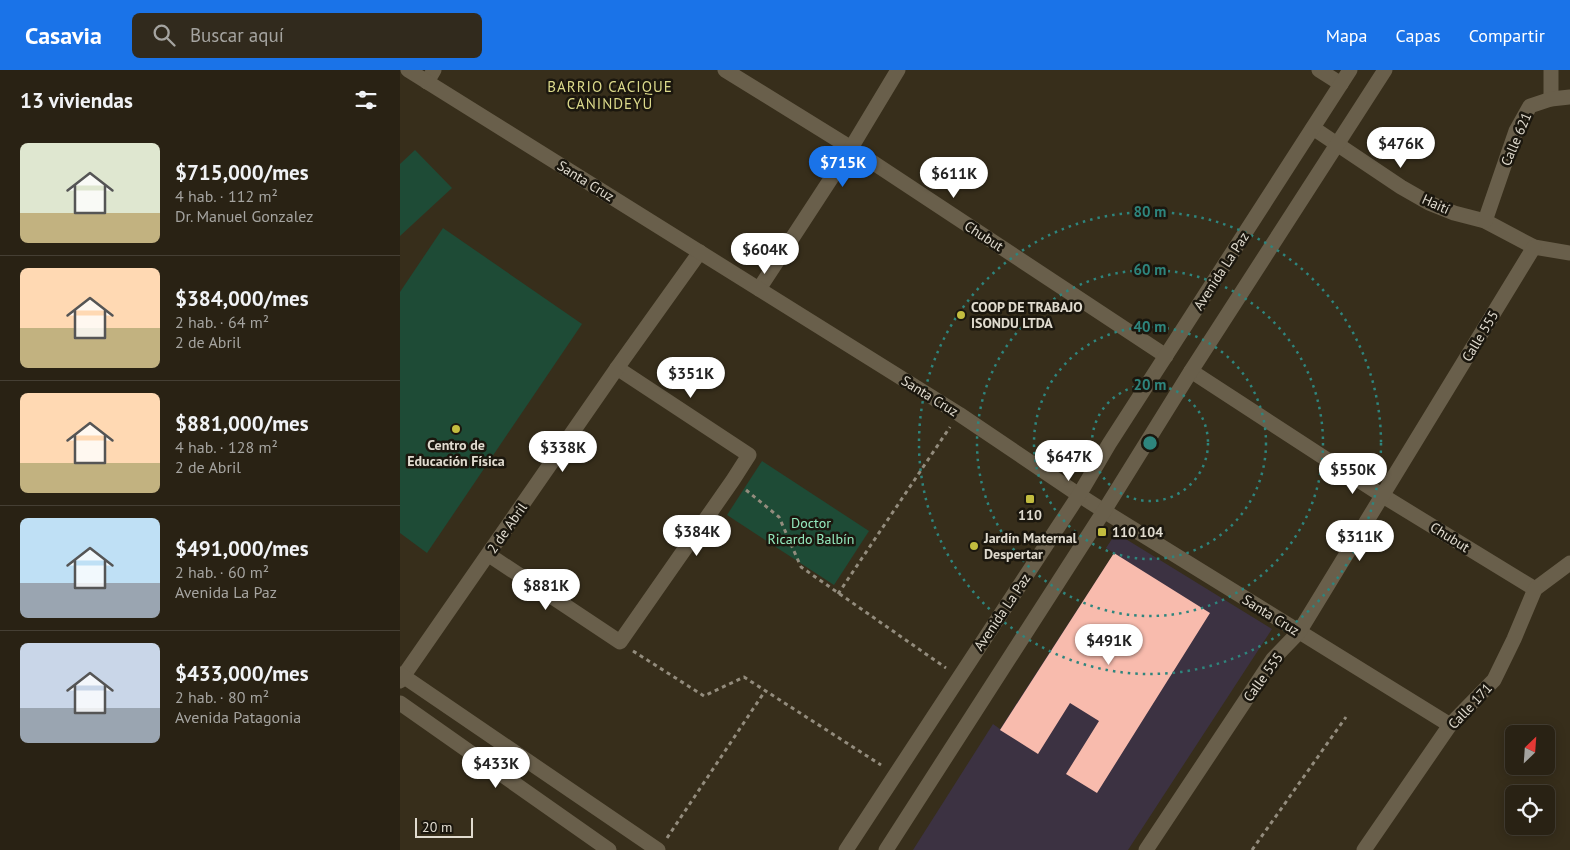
<!DOCTYPE html>
<html lang="es">
<head>
<meta charset="utf-8">
<style>
  :root { --surface:#292214; --page:#312a1d; --text:#f1f3f6; --muted:#a5a4a0; --line:#453f34; --accent:#1a73e8 }
  body { margin:0; font-family:"PT Sans",sans-serif; background:var(--page); color:var(--text); height:100vh; display:flex; flex-direction:column; font-size:19px; white-space:nowrap }
  * { box-sizing:border-box; margin:0 }
  p { font-size:16px; color:var(--muted) }
  .icon { flex:none; width:28px; height:28px; fill:none; stroke:currentColor; stroke-width:2; stroke-linecap:round; stroke-linejoin:round }
  .map { position:relative; flex:1; overflow:hidden }
  .sheet { display:flex; flex-direction:column; background:var(--surface); width:400px }
  .sheet>* { flex:none }
  .needle { width:32px; rotate:25deg }
  .buttons { position:absolute; left:1105px; top:655px; display:grid; gap:10px }
  .buttons a { display:grid; place-items:center; width:50px; height:50px; border-radius:8px; background:var(--surface); box-shadow:0 2px 12px #0003,0 0 0 1px var(--line); font-size:25px }
  .scale { position:absolute; left:15px; bottom:12px; width:58px; box-sizing:border-box; padding-left:5px; border:2px solid #e0dbcf; border-top:0; font-size:14px; line-height:18px; white-space:nowrap; color:#e0dbcf; -webkit-text-stroke:4px #1b170e; paint-order:stroke }
  .price { position:absolute; translate:-50% -42px; padding:0 11px; border-radius:18px; background:#fff; color:#222; font-size:16px; line-height:32px; filter:drop-shadow(0 1px 2px #0008) }
  .price::after { content:''; position:absolute; left:50%; top:30px; width:15px; height:11px; margin-left:-8px; background:inherit; clip-path:polygon(0 0,100% 0,50% 100%) }
  .price.selected { background:var(--accent); color:#fff }
  ul { padding:0; list-style:none }
  li { display:flex; align-items:center; gap:15px; height:125px; padding:0 20px }
  li+li { border-top:1px solid var(--line) }
  li span { display:grid; place-items:center; flex:none; width:140px; height:100px; border-radius:8px; color:#555 }
  li>.icon { margin-inline-start:auto }
  span .icon { width:60px; height:60px; fill:#fffc; stroke-width:1 }
  li b { font-size:21px }
  h2 { display:flex; justify-content:space-between; align-items:center; height:60px; padding:0 20px; font-size:21px }
  header { display:flex; align-items:center; gap:30px; box-sizing:border-box; height:70px; padding:0 25px; background:var(--accent); color:#fff }
  header strong { font-size:24px }
  nav { display:flex; gap:28px; margin-inline-start:auto; font-size:18px }
  .search { width:350px; height:45px; background:var(--page); display:flex; align-items:center; gap:12px; box-sizing:border-box; padding:0 18px; border-radius:8px; color:var(--muted); font-size:19px }
  main { display:flex; flex:1; min-height:0 }
  .map>svg:first-child { display:block }
  .education { fill:#3c3242 }
  .green { fill:#1e4b36 }
  .building { fill:#f8bbad }
  .lines { fill:none; stroke-linecap:round; stroke-linejoin:round }
  .path { stroke:#938c7d; stroke-width:3; stroke-dasharray:4 4; stroke-linecap:butt }
  .street { stroke:#695f4b; stroke-width:15 }
  .secondary { stroke:#695f4b; stroke-width:15 }
  .ring { fill:none; stroke:#2e857d; stroke-width:2.5; stroke-dasharray:2.5 5 }
  .poi-dot { fill:#c3bd3f; stroke:#1b170e; stroke-width:2 }
  .labels { text-anchor:middle; dominant-baseline:central; stroke-width:5; stroke-linejoin:round; paint-order:stroke }
  .street-label { font-size:14px; fill:#e0dbcf; stroke:#1b170e }
  .poi-label { font-size:14px; font-weight:bold; fill:#e0dbcf; stroke:#1b170e; text-anchor:start }
  .park-label { font-size:14px; fill:#94eabe; stroke:#1b170e }
  .neighbourhood-label { font-size:15px; letter-spacing:1px; fill:#dcda8b; stroke:#1b170e }
  .centre { fill:#2e857d; stroke:#1b170e; stroke-width:2.5 }
  .ring-label { font-size:15px; text-anchor:middle; font-weight:bold; fill:#2e857d; stroke:#1b170e; stroke-width:5; stroke-linejoin:round; paint-order:stroke }
</style>
</head>
<body>
<header>
<strong>Casavia</strong>
<div class="search"><svg class="icon" aria-label="search" viewBox="0 0 24 24"><circle cx="10" cy="10" r="6"/><path d="M15 15l6 6"/></svg>Buscar aquí</div>
<nav><a>Mapa</a><a>Capas</a><a>Compartir</a></nav>
</header>
<main>
<section class="sheet">
<h2>13 viviendas<svg class="icon" aria-label="filters" viewBox="0 0 24 24"><path d="M4 7h16M4 17h16"/><circle cx="9" cy="7" r="2"/><circle cx="15" cy="17" r="2"/></svg></h2>
<ul>
<li><span style="background:linear-gradient(#dfe7d0 70%,#c2b280 0)"><svg class="icon" aria-label="home" viewBox="0 0 24 24"><path d="M3 11l9-7 9 7M6 9v11h12V9"/></svg></span><div><b>$715,000/mes</b><p>4 hab. · 112 m²</p><p>Dr. Manuel Gonzalez</p></div></li>
<li><span style="background:linear-gradient(#ffd9b3 60%,#c2b280 0)"><svg class="icon" aria-label="home" viewBox="0 0 24 24"><path d="M3 11l9-7 9 7M6 9v11h12V9"/></svg></span><div><b>$384,000/mes</b><p>2 hab. · 64 m²</p><p>2 de Abril</p></div></li>
<li><span style="background:linear-gradient(#ffd9b3 70%,#c2b280 0)"><svg class="icon" aria-label="home" viewBox="0 0 24 24"><path d="M3 11l9-7 9 7M6 9v11h12V9"/></svg></span><div><b>$881,000/mes</b><p>4 hab. · 128 m²</p><p>2 de Abril</p></div></li>
<li><span style="background:linear-gradient(#bfe0f5 65%,#9aa5b1 0)"><svg class="icon" aria-label="home" viewBox="0 0 24 24"><path d="M3 11l9-7 9 7M6 9v11h12V9"/></svg></span><div><b>$491,000/mes</b><p>2 hab. · 60 m²</p><p>Avenida La Paz</p></div></li>
<li><span style="background:linear-gradient(#c9d6e8 65%,#9aa5b1 0)"><svg class="icon" aria-label="home" viewBox="0 0 24 24"><path d="M3 11l9-7 9 7M6 9v11h12V9"/></svg></span><div><b>$433,000/mes</b><p>2 hab. · 80 m²</p><p>Avenida Patagonia</p></div></li>
</ul>
</section>
<div class="map">
<svg width="1170" height="780" viewBox="0 0 1170 780">
  <rect width="100%" height="100%" fill="#372e1b"/>
  <polygon class="education" points="716,463 872,559 728,780 513,780 593,654 600,659 714,483 706,478"/>
  <g class="green">
    <polygon points="15,80 52,118 0,166 0,94"/>
    <polygon points="43,158 182,254 27,483 0,463 0,222"/>
    <polygon points="362,391 469,461 434,515 327,445"/>
  </g>
  <polygon class="building" points="714,483 810,543 697,723 666,704 699,651 670,633 638,684 600,660"/>
  <g class="lines">
    <g class="path">
      <polyline points="346,420 379,447 401,497 546,598"/>
      <polyline points="438,524 550,357"/>
      <polyline points="233,581 304,626 344,607 481,695"/>
      <polyline points="267,768 365,621"/>
      <polyline points="852,780 946,647"/>
    </g>
    <g class="street">
      <polyline points="325,0 451,78 766,286"/>
      <polyline points="919,0 941,14"/>
      <polyline points="27,12 34,0"/>
      <polyline points="1151,29 1151,0"/>
      <polyline points="913,58 1001,117 1029,133 1054,143 1085,151 1134,177 1170,183"/>
      <polyline points="1085,151 1116,61 1130,36 1151,29 1170,27"/>
      <polyline points="359,219 451,78 498,0"/>
      <polyline points="791,301 983,426 1135,519"/>
      <polyline points="704,441 1050,655"/>
      <polyline points="89,485 220,572 333,410 349,385 217,298"/>
      <polyline points="0,611 217,298 300,182"/>
      <polyline points="746,780 873,589 899,562 1134,177"/>
      <polyline points="964,780 1050,655 1094,610 1114,569 1135,519 1170,493"/>
    </g>
    <g class="secondary">
      <polyline points="8,0 559,344 679,425 704,441"/>
      <polyline points="0,604 258,780"/>
      <polyline points="0,633 209,780"/>
      <polyline points="446,780 679,425 709,374 950,0"/>
      <polyline points="486,780 704,441 791,301 985,0"/>
    </g>
  </g>
  <g class="ring">
    <circle cx="750" cy="373" r="58"/>
    <circle cx="750" cy="373" r="116"/>
    <circle cx="750" cy="373" r="173"/>
    <circle cx="750" cy="373" r="231"/>
  </g>
  <g class="poi-dot">
    <circle cx="561" cy="245" r="5"/>
    <circle cx="56" cy="359" r="5"/>
    <rect x="625" y="424" width="10" height="10" rx="2.5"/>
    <rect x="697" y="457" width="10" height="10" rx="2.5"/>
    <circle cx="574" cy="476" r="5"/>
  </g>
  <g class="labels">
    <g class="street-label">
      <text transform="translate(1116 69) rotate(-67)">Calle 621</text>
      <text transform="translate(186 111) rotate(32)">Santa Cruz</text>
      <text transform="translate(1036 134) rotate(24)">Haití</text>
      <text transform="translate(584 166) rotate(33)">Chubut</text>
      <text transform="translate(821 201) rotate(-57)">Avenida La Paz</text>
      <text transform="translate(1080 266) rotate(-59)">Calle 555</text>
      <text transform="translate(530 326) rotate(32)">Santa Cruz</text>
      <text transform="translate(107 458) rotate(-55)">2 de Abril</text>
      <text transform="translate(1050 467) rotate(32)">Chubut</text>
      <text transform="translate(602 542) rotate(-56)">Avenida La Paz</text>
      <text transform="translate(871 545) rotate(32)">Santa Cruz</text>
      <text transform="translate(863 607) rotate(-54)">Calle 555</text>
      <text transform="translate(1070 636) rotate(-47)">Calle 171</text>
    </g>
    <g class="poi-label">
      <text x="571" y="237">COOP DE TRABAJO<tspan x="571" dy="16">ISONDU LTDA</tspan></text>
      <text x="56" y="375" text-anchor="middle">Centro de<tspan x="56" dy="16">Educación Física</tspan></text>
      <text x="630" y="445" text-anchor="middle">110</text>
      <text x="712" y="462">110 104</text>
      <text x="584" y="468">Jardín Maternal<tspan x="584" dy="16">Despertar</tspan></text>
    </g>
    <g class="park-label">
      <text x="411" y="453">Doctor<tspan x="411" dy="16">Ricardo Balbín</tspan></text>
    </g>
    <g class="neighbourhood-label">
      <text x="210" y="16">BARRIO CACIQUE<tspan x="210" dy="17">CANINDEYU</tspan></text>
    </g>
  </g>
  <circle cx="750" cy="373" r="8" class="centre"/>
  <g class="ring-label">
    <text x="750" y="147">80 m</text>
    <text x="750" y="205">60 m</text>
    <text x="750" y="262">40 m</text>
    <text x="750" y="320">20 m</text>
  </g>
</svg>
<div class="buttons">
<a><svg class="needle" viewBox="-14 -14 28 28"><path d="M0-13l5 13h-10z" fill="#e53935"/><path d="M0 13l5-13h-10z" fill="#a5a4a0"/></svg></a>
<a><svg class="icon" aria-label="locate" viewBox="0 0 24 24"><circle cx="12" cy="12" r="6"/><path d="M12 2v4M12 18v4M2 12h4M18 12h4"/></svg></a>
</div>
<div class="scale">20 m</div>
<b class="price" style="left:1001px;top:99px">$476K</b>
<b class="price selected" style="left:443px;top:118px">$715K</b>
<b class="price" style="left:554px;top:129px">$611K</b>
<b class="price" style="left:365px;top:205px">$604K</b>
<b class="price" style="left:291px;top:329px">$351K</b>
<b class="price" style="left:163px;top:403px">$338K</b>
<b class="price" style="left:669px;top:412px">$647K</b>
<b class="price" style="left:953px;top:425px">$550K</b>
<b class="price" style="left:297px;top:487px">$384K</b>
<b class="price" style="left:960px;top:492px">$311K</b>
<b class="price" style="left:146px;top:541px">$881K</b>
<b class="price" style="left:709px;top:596px">$491K</b>
<b class="price" style="left:96px;top:719px">$433K</b>
</div>
</main>
</body>
</html>
